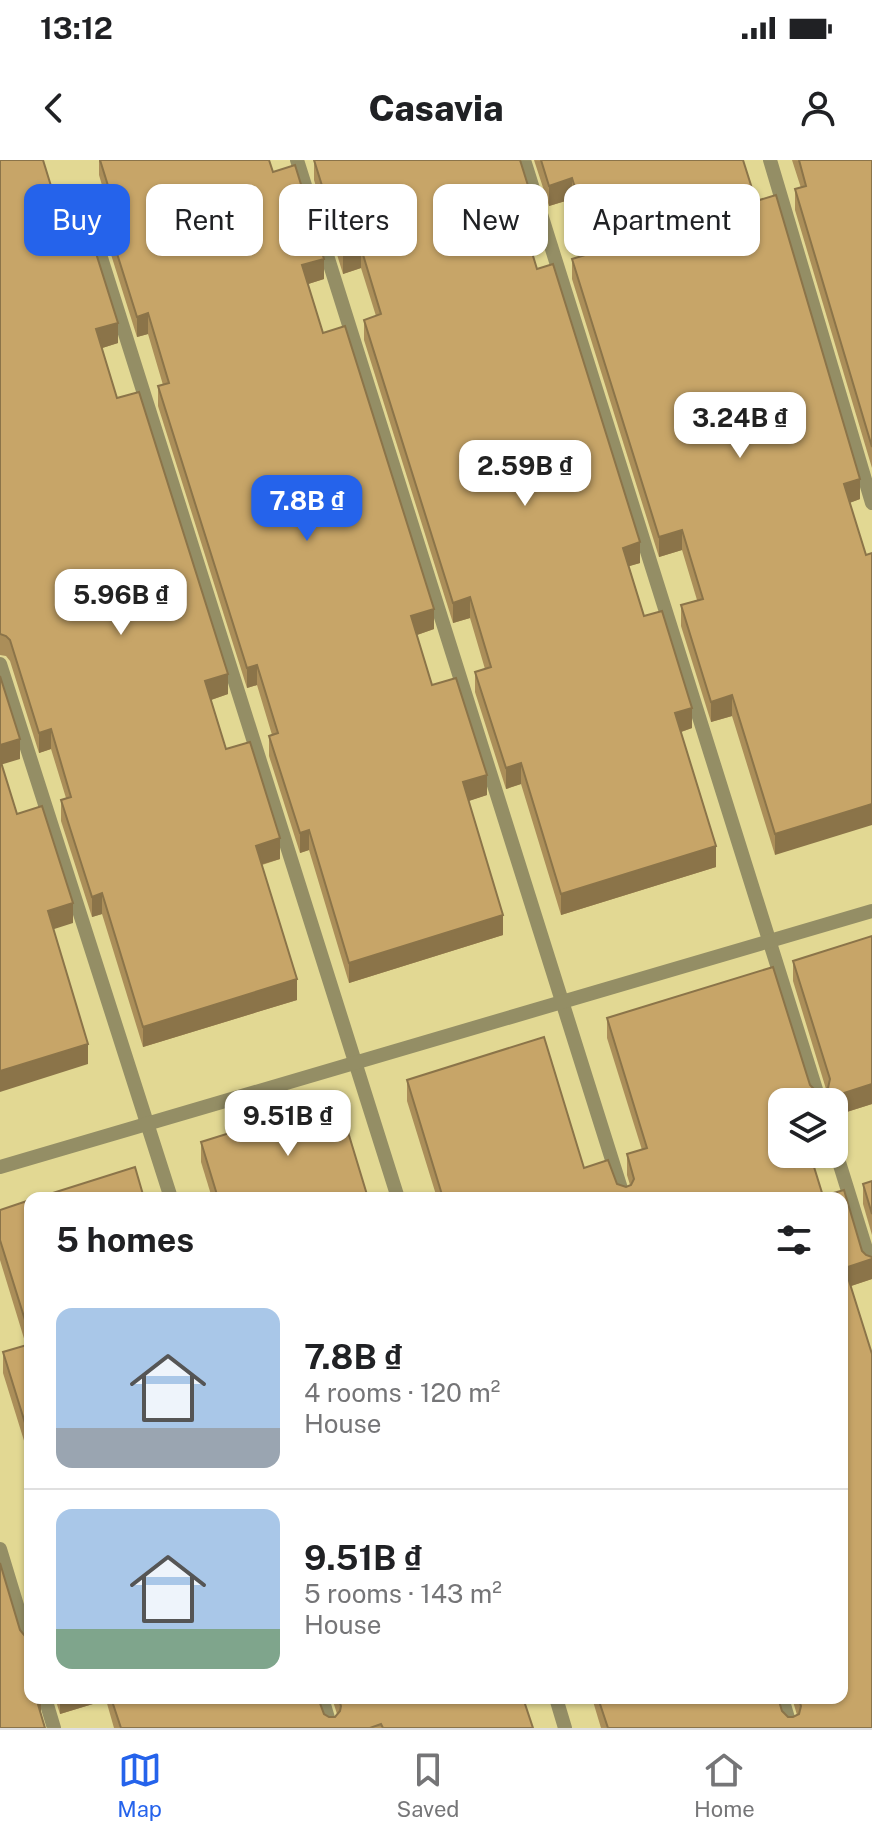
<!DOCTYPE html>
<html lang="en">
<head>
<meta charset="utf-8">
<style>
  :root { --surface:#fff; --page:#f6f6f6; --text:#202124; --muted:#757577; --line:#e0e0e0; --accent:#2563eb }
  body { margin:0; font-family:"Public Sans",sans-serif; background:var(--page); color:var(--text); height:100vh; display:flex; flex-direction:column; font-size:30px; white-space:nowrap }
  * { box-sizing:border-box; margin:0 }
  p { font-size:26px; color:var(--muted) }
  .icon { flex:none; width:44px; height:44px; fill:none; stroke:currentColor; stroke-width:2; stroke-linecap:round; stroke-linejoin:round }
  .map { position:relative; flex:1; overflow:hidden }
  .details { position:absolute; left:24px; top:1032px; width:824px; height:512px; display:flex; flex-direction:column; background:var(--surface); border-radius:16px; box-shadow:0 2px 6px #0004 }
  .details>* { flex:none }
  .top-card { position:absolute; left:24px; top:24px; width:824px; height:72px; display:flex; gap:16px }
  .controls { position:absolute; left:768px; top:928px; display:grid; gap:16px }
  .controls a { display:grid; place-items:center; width:80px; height:80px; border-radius:16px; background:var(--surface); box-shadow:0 2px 6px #0004; font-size:40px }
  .price { position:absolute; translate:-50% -68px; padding:0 18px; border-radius:16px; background:#fff; color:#222; font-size:26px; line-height:52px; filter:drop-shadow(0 2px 4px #0008) }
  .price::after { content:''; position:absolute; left:50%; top:48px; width:24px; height:18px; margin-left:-12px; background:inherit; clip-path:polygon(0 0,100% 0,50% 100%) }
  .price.current { background:var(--accent); color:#fff }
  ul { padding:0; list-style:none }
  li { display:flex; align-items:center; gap:24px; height:200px; padding:0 32px }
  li+li { border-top:2px solid var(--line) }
  li span { display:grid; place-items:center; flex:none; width:224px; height:160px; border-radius:16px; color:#555 }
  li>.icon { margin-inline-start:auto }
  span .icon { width:96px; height:96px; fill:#fffc; stroke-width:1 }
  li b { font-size:34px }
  h2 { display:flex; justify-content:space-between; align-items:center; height:96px; padding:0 32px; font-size:34px }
  .tag { padding:0 28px; border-radius:16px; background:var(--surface); box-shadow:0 2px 6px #0004; font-size:28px; line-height:72px }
  .tag.current { background:var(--accent); color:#fff }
  .status { display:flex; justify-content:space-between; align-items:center; height:56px; padding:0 40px; background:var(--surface); direction:ltr }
  .status svg { height:22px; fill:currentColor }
  header { display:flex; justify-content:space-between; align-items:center; height:104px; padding:0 32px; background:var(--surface); font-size:36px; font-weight:800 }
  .menu { display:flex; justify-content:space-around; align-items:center; height:112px; border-top:2px solid var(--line); background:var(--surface); font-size:22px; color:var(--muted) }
  .menu a { display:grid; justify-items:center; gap:4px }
  .menu .current { color:var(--accent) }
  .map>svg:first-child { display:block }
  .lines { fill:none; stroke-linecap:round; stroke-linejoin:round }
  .service { stroke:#948e65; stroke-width:14 }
  .wall { fill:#ab8e59 }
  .shaded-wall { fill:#8b7449 }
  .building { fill:#c7a568; stroke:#8b7449; stroke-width:2 }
</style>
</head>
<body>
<div class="status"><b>13:12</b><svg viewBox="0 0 49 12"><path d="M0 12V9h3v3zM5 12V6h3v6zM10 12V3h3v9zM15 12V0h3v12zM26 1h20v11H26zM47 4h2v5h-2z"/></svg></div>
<header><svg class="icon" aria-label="back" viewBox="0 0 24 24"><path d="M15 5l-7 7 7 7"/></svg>Casavia<svg class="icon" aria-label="person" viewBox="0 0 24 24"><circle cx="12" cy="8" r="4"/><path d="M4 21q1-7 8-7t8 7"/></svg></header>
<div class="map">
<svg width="872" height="1568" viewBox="0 0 872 1568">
  <rect width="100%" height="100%" fill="#e2d893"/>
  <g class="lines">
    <g class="service">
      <polyline points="297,0 624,1038"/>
      <polyline points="524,0 820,942"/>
      <polyline points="770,0 872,343"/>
      <polyline points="85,47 398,1038"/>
      <polyline points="0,504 171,1038"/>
      <polyline points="834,986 872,1108"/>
      <polyline points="0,1007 872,751"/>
      <polyline points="0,1389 30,1488"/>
      <polyline points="45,1538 54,1568"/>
      <polyline points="322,1538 331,1568"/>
      <polyline points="556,1538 565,1568"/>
      <polyline points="782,1538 791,1568"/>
    </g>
  </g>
  <g class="wall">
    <polygon points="0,0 67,78 118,183 102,188 117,238 228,534 211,540 226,589 280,699 262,705 297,840 143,887 102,754 92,757 61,661 61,640 66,638 51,589 39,593 10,501 6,496 0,495"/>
    <polygon points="99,0 269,0 273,12 324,119 308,124 323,173 434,469 417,475 432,525 487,635 468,641 503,775 349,823 309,690 300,693 269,596 269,576 272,575 257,525 247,528 158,246 158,226 163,225 148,174 137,177 108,85 108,65 113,63 99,15"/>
    <polygon points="314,0 530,52 520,56 537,109 640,403 629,406 644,456 692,568 681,572 716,707 561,755 521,624 506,629 475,532 475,512 485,509 470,458 453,463 364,180 364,160 376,156 361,108 343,114 314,20"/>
    <polygon points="534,0 743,0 756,41 860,339 849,343 775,695 732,556 711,562 681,466 681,445 697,440 682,390 659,397 572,119 572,99 589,94 572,39 549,46"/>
    <polygon points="792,0 872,0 872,308 795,50 795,29 801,28"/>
    <polygon points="872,776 872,944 834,956 834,942 782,942 782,994 810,994 823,1036 844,1030 862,1091 866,1095 872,1097 872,1119 851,1126 872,1194 872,1568 601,1568 592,1538 778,1538 782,1551 788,1557 793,1557 797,1555 792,1538 842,1538 842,1038 437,1038 407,941 407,920 544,877 584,1008 608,1000 617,1024 626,1027 630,1025 627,1015 627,994 642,990 607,878 607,858 773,807 810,925 814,929 822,931 826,929 793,821 793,801"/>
    <polygon points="201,982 368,1038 212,1038 201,1002"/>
    <polygon points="872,1021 872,1075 863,1044 863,1024"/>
    <polygon points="30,1040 30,1300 3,1213 3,1192 26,1185 0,1100 0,1050"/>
    <polygon points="55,1538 318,1538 324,1554 329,1557 335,1557 337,1554 332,1538 530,1538 524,1540 533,1568 114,1568 106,1540 60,1554"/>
  </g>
  <g class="shaded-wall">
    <polygon points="572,18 572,39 549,46 549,26"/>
    <polygon points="530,32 530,52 515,57 515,37"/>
    <polygon points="361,88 361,108 343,114 343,93"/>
    <polygon points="324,99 324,119 302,126 302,105"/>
    <polygon points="148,153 148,174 137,177 137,157"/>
    <polygon points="118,163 118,183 96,190 96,169"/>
    <polygon points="860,319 860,339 844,345 844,324"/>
    <polygon points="682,370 682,390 659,397 659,377"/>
    <polygon points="640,382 640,403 623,408 623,388"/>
    <polygon points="470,437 470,458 453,463 453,443"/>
    <polygon points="434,449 434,469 411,477 411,456"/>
    <polygon points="257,505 257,525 247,528 247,508"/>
    <polygon points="228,514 228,534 205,542 205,521"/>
    <polygon points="732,535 732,556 711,562 711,542"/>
    <polygon points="692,548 692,568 675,574 675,553"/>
    <polygon points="51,569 51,589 39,593 39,573"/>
    <polygon points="20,579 20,599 0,605 0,585"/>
    <polygon points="521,603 521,624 506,629 506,608"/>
    <polygon points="487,615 487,635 463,643 463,622"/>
    <polygon points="872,644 872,665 775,695 775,674"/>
    <polygon points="309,670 309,690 300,693 300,673"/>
    <polygon points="280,678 280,699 256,706 256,686"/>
    <polygon points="716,686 716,707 561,755 561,734"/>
    <polygon points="102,733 102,754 92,757 92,737"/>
    <polygon points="73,743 73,763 48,771 48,751"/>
    <polygon points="503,755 503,775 349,823 349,803"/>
    <polygon points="297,819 297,840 143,887 143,867"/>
    <polygon points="88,884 88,904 0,932 0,911"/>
    <polygon points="872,924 872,944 834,956 834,942 816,942"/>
    <polygon points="872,1099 872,1119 845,1128 845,1108"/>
    <polygon points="60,1538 106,1538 106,1540 60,1554"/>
    <polygon points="41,1540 41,1560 37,1541"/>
  </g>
  <g class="building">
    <polygon points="0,0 43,0 67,78 89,71 118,163 96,169 117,238 139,232 228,514 205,521 226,589 250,582 280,678 256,686 297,819 143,867 102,733 92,737 61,640 71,637 51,569 39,573 10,480 6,476 0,474"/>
    <polygon points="100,0 269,0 273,12 295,5 324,99 302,105 323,173 345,166 434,449 411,456 432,525 456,518 487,615 463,622 503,755 349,803 309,670 300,673 269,576 278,573 257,505 247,508 158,226 169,223 148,153 137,157 108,65 119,61"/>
    <polygon points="314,0 520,0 530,32 515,37 537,109 553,104 640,382 623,388 644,456 662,451 692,548 675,553 716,686 561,734 521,603 506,608 475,512 491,507 470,437 453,443 364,160 381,154 361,88 343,93"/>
    <polygon points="541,0 743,0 756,41 776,35 860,319 844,324 866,395 872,393 872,644 775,674 732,535 711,542 681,445 703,439 682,370 659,377 572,99 595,92 572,18 549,26"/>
    <polygon points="799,0 872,0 872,287 795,29 806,26"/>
    <polygon points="0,516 20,579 0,585"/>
    <polygon points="0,599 17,654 42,646 73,743 48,751 88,884 0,911"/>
    <polygon points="872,776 872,924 816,942 782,942 782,994 810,994 823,1036 844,1030 862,1091 866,1095 872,1097 872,1099 845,1108 872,1194 872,1568 608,1568 598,1538 778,1538 782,1551 788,1557 793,1557 799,1554 801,1546 798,1538 842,1538 842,1038 443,1038 407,920 544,877 584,1008 608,1000 617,1024 626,1027 631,1025 634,1019 627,994 647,988 607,858 773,807 810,925 814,929 822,931 828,928 830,919 793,801"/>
    <polygon points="338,939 368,1038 218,1038 201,982"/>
    <polygon points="135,1007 144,1038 37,1038"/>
    <polygon points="872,1021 872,1054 863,1024"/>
    <polygon points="30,1040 30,1176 0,1080 0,1050"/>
    <polygon points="30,1184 30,1279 3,1192"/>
    <polygon points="0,1403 20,1470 25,1476 30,1490 30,1538 41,1538 41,1540 37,1541 45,1568 0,1568"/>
    <polygon points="111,1538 318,1538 324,1554 329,1557 335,1557 340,1551 341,1546 338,1538 523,1538 533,1568 383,1568 381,1564 370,1568 121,1568"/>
  </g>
</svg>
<div class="controls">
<a><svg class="icon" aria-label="layers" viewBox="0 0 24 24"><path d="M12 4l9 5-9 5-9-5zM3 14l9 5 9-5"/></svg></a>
</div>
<b class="price" style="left:740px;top:300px">3.24B ₫</b>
<b class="price" style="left:525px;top:348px">2.59B ₫</b>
<b class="price current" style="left:307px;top:383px">7.8B ₫</b>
<b class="price" style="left:121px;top:477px">5.96B ₫</b>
<b class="price" style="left:288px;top:998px">9.51B ₫</b>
<div class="top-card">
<a class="tag current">Buy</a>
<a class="tag">Rent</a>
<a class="tag">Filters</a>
<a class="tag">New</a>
<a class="tag">Apartment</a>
</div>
<section class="details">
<h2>5 homes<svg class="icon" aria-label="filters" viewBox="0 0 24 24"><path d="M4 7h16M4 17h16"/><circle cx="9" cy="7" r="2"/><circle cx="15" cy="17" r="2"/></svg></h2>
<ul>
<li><span style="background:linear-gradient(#a9c7e8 75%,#9aa5b1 0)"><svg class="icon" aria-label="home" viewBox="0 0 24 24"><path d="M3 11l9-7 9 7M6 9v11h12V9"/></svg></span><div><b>7.8B ₫</b><p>4 rooms · 120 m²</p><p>House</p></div></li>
<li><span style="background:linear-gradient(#a9c7e8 75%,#7fa58c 0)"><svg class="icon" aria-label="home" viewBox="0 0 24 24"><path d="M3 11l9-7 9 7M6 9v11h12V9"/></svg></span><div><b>9.51B ₫</b><p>5 rooms · 143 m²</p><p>House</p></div></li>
</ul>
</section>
</div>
<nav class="menu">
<a class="current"><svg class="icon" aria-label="map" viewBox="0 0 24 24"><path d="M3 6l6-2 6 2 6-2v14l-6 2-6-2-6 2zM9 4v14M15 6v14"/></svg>Map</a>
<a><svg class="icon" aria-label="saved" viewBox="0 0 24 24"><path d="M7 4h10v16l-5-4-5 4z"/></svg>Saved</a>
<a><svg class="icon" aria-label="home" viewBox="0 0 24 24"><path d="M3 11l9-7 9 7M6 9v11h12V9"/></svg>Home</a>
</nav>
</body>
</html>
